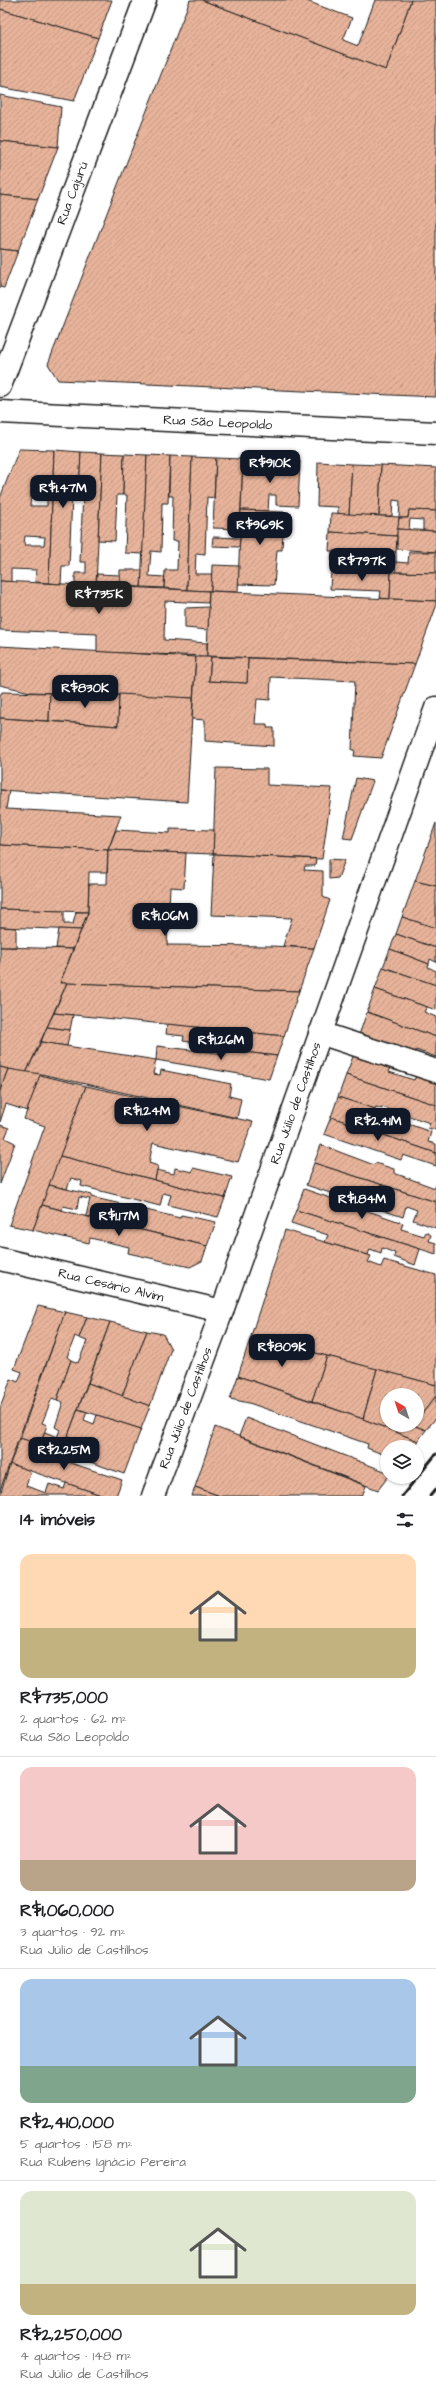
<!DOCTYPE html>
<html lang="pt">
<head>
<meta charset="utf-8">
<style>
  :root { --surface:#fff; --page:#f6f6f6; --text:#202124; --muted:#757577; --line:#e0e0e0; --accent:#111827 }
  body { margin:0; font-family:"Architects Daughter",sans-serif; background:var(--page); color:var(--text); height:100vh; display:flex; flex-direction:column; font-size:15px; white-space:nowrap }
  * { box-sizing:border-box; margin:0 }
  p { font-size:13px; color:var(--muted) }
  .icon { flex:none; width:22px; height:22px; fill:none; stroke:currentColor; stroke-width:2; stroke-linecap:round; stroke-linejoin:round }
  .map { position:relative; height:1496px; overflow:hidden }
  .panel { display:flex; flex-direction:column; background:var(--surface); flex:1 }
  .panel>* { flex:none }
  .needle { width:26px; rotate:321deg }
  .tools { position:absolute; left:380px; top:1388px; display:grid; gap:8px }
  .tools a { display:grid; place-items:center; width:44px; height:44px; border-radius:50%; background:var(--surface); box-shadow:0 1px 3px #0004; font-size:20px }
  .price { position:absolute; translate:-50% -34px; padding:0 9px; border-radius:8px; background:var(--accent); color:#fff; font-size:13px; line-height:26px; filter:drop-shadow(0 1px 2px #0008) }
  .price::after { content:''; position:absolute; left:50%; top:24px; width:12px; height:9px; margin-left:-6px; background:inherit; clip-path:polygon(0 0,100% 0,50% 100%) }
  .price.on { background:#222; color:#fff }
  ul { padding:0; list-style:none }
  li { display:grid; align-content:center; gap:8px; height:212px; padding:0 20px }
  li+li { border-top:1px solid var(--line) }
  li span { display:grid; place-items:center; height:124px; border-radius:12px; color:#555 }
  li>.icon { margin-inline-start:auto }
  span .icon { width:72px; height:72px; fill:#fffc; stroke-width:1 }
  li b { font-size:17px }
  h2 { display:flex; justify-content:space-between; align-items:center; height:48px; padding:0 20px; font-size:17px }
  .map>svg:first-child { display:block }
  .building { fill:url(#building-hatch); stroke:#1c1c1c; fill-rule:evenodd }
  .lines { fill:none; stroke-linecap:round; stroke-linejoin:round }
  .street-casing { stroke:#1c1c1c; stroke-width:25 }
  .secondary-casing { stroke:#1c1c1c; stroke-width:25 }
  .street { stroke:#fff; stroke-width:22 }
  .secondary { stroke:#fff; stroke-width:22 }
  .rail { stroke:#1c1c1c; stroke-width:3 }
  .labels { text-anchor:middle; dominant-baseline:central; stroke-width:4; stroke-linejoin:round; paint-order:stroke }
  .street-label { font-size:13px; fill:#1c1c1c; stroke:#fff }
</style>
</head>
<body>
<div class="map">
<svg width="436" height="1496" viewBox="0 0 436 1496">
  <defs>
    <pattern id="building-hatch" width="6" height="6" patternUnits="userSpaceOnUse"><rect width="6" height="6" fill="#e7b39a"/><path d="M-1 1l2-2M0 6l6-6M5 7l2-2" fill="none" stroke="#c69984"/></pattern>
  </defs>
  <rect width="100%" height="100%" fill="#fff"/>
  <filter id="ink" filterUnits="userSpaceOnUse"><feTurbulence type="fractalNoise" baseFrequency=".025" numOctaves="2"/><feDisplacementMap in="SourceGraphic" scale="8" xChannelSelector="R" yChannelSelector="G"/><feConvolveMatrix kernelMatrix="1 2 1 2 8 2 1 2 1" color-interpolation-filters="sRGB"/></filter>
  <g filter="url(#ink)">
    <g class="building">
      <polygon points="0,0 112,0 98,38 0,9"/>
      <polygon points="190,0 202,0 386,70 411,0 436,0 436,397 58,380 48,364"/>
      <polygon points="202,0 304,0 352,18 343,40 358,46 375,0 411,0 386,70"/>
      <polygon points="0,9 98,38 74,101 0,87"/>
      <polygon points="0,95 61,107 58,147 0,141"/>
      <polygon points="0,141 58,147 38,199 0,195"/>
      <polygon points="0,195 38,199 18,251 0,249"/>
      <polygon points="0,249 18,251 4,288 0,287"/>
      <path d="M19 449 54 450 49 583 35 582 36 570 11 569V582L0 581V498ZM31 495 47 496V506H30ZM25 536 45 537 44 545H24Z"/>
      <polygon points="54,450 81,452 79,498 72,497 69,566 62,566 61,584 49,583"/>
      <polygon points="81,452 102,453 96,585 75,584 75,573 86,573 86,562 80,562 83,493 79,493"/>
      <polygon points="102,453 124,454 123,495 117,495 115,541 98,540"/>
      <polygon points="124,454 147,455 143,554 125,553 127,495 123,495"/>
      <polygon points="147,455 170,456 168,503 162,503 161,552 151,551 149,576 165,577 164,588 141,587"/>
      <polygon points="170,456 192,457 187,590 164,588 165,570 177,570 178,541 172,541 173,496 169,496"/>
      <polygon points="192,457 216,458 214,498 207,497 205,554 196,553 195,574 212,574 211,591 187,590"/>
      <polygon points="216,458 243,459 240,529 213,528"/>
      <polygon points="243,459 300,461 298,506 276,505 276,495 269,495 268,511 241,510"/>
      <polygon points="318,462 352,464 349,515 338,514 338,507 317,506"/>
      <polygon points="352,464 381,465 379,516 349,515"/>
      <polygon points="381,465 436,468 436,511 409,510 408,518 399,518 400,501 393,500 392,516 379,516"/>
      <polygon points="241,510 284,512 282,550 277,550 274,585 238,584"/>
      <polygon points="409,510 436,511 436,531 423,530 423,520 410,519 409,530 397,529 399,518 408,518"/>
      <polygon points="331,513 399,517 397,536 330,532"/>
      <polygon points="397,529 436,531 436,552 397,549"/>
      <polygon points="330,532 397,536 396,552 329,551"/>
      <polygon points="213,537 240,538 239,547 212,546"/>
      <polygon points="332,551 396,552 396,562 375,562 375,572 331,571"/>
      <polygon points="409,552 436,552 436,573 395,572 396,562 408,563"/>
      <polygon points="212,565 239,566 238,592 211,591"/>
      <polygon points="120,570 142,570 141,587 120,586"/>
      <polygon points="331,571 391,572 390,599 380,598 381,591 330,589"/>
      <polygon points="391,572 436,573 436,601 390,599"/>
      <polygon points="97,574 120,575 120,586 96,585"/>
      <polygon points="0,581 209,591 208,603 165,601 164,640 207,643 207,656 97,652 97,634 0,630"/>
      <polygon points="209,591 436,601 436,607 415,664 207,656"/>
      <polygon points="209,607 208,630 185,628 185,608"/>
      <polygon points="0,646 196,657 193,698 30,692 0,685"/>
      <polygon points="196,657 211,657 209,681 247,683 248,658 415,664 381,758 354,756 355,750 352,750 355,681 271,677 270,700 257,699 255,724 267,724 267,728 274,728 274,746 205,741 205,720 192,719"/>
      <polygon points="211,657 248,658 247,683 209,681"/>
      <polygon points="2,692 50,693 49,721 0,718 0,695"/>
      <polygon points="50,693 119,695 118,726 49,721"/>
      <polygon points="119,694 193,698 187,802 0,790 0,718 118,726"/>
      <polygon points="216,768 267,769 267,785 332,788 322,859 213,854"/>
      <polygon points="356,778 373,781 352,839 343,838"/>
      <polygon points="0,790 9,791 6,809 121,815 108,850 0,845"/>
      <polygon points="436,823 436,886 415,881"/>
      <polygon points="170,829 214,830 213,854 108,850 116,830 170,833"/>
      <polygon points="0,845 108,850 107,872 89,872 88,912 0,909"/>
      <polygon points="108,850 186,853 184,888 170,887 167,945 271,946 314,948 299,991 60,983 88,913 89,884 107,884"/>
      <polygon points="214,854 316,859 315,866 305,866 304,870 323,871 323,897 330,900 314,948 283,946 292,918 211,915"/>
      <polygon points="329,859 345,860 338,878 329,879"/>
      <polygon points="415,881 436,886 436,928 402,917"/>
      <polygon points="0,909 64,911 64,924 73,924 76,912 88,912 81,930 0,927"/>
      <polygon points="402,917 436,928 436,948 396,934"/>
      <polygon points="0,927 16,928 16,947 0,947"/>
      <polygon points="59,929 81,930 73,949 56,948"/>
      <polygon points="396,934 436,948 436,962 430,959 429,964 390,949"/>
      <polygon points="0,947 73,949 60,983 67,983 26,1073 0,1067"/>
      <polygon points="390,949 429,964 428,967 436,971 436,985 383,967"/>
      <polygon points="383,967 436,985 436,1010 375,989"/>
      <polygon points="67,983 299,991 284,1036 54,1013"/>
      <polygon points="375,989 427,1007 424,1012 436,1017 436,1037 367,1012"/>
      <polygon points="367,1012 436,1037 436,1057 416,1050 415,1054 359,1035"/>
      <polygon points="54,1013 73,1015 70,1030 47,1027"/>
      <polygon points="167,1024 284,1036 277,1056 226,1050 227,1047 183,1041 184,1036 166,1034"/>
      <polygon points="47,1027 70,1030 67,1046 41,1042"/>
      <polygon points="41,1042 156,1060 153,1074 160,1075 161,1070 231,1084 229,1096 241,1099 237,1118 41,1074 26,1073"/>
      <polygon points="157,1046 226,1054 226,1050 277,1056 269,1079 156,1060"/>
      <polygon points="354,1054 391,1065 389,1072 414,1080 417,1074 436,1080 436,1105 346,1075"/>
      <polygon points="0,1067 8,1069 0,1091"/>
      <polygon points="8,1069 41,1074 27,1111 6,1104 0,1122 0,1091"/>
      <polygon points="40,1075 86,1086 33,1230 9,1225 45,1126 24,1119"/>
      <polygon points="346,1075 436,1105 436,1130 428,1128 430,1123 382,1107 382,1109 376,1107 375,1109 338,1097"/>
      <polygon points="86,1086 164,1103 253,1122 238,1162 153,1143 149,1163 158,1166 155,1180 60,1156"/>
      <polygon points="338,1097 375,1109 374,1112 431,1132 428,1142 436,1144 436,1153 331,1117"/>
      <polygon points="331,1117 436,1153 436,1166 403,1155 401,1160 324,1134"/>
      <polygon points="0,1125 9,1128 5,1138 15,1143 0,1184"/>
      <polygon points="321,1145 374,1165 375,1163 394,1169 394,1173 435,1188 436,1185 436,1202 314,1163"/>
      <polygon points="60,1156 155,1180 225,1198 218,1217 168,1205 171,1195 163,1193 160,1206 81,1186 82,1181 71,1178 67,1189 49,1185"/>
      <polygon points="314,1163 436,1202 436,1228 413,1220 417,1210 406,1206 403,1217 306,1185"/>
      <polygon points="175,1168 192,1172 193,1168 232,1177 225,1198 155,1180 157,1170 174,1174"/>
      <polygon points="49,1185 92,1195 91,1197 180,1218 181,1215 216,1222 207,1246 86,1216 90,1199 79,1197 77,1209 63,1206 62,1210 42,1205"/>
      <polygon points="304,1189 403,1223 401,1229 424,1236 426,1232 431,1235 429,1241 436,1243 436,1254 296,1210"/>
      <polygon points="42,1205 80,1215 207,1246 202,1261 190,1267 128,1253 129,1247 90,1238 89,1243 33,1230"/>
      <polygon points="296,1210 420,1249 415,1265 394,1257 395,1253 382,1248 381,1253 370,1249 368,1255 325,1242 328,1235 291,1223"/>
      <polygon points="285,1230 371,1256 368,1262 381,1267 384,1260 436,1275 436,1385 251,1336"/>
      <polygon points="38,1306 65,1312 0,1490 0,1408 11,1379 18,1382 22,1372 14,1369"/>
      <polygon points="65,1312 87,1317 79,1338 75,1336 67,1357 71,1360 57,1400 52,1398 42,1423 47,1425 40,1445 20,1438"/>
      <polygon points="87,1317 110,1322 62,1452 40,1445 45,1432 57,1437 60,1430 55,1427 63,1402 57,1400 71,1360 78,1363 87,1341 79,1338"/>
      <polygon points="110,1322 147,1331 122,1396 88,1383"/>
      <polygon points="147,1331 163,1334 171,1349 150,1406 122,1396"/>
      <polygon points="251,1336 292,1347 289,1355 303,1359 305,1350 327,1356 312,1401 238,1376"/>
      <polygon points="327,1356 377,1369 363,1419 312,1401"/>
      <polygon points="377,1369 436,1385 436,1396 417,1420 417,1395 387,1395 387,1425 413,1425 426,1430 418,1441 363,1419"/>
      <polygon points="238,1376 363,1419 418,1441 413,1447 387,1447 387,1456 367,1448 368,1444 249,1403 230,1399"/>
      <polygon points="88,1383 150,1406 141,1429 78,1409"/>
      <polygon points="436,1396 436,1418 426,1430 413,1425 417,1425 417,1420"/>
      <polygon points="78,1409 87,1412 84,1420 94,1424 97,1415 141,1429 124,1474 62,1452"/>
      <polygon points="246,1418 387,1472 388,1477 378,1490 239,1436"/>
      <polygon points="215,1427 366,1486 362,1496 220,1496 195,1487"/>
      <polygon points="20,1438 32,1442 29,1449 122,1480 116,1496 104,1496 10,1464"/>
      <polygon points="10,1464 31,1471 26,1486 46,1493 49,1484 64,1489 66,1483 101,1495 0,1495"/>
      <polygon points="195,1487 220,1496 192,1496"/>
    </g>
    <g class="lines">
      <defs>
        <g id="street">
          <polyline points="320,1033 436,1071"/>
          <path id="s1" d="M0 1259 222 1311"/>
          <path id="s2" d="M153 1496 222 1311 436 708"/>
        </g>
        <g id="secondary">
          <path id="s3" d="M0 386 145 0"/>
          <path id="s4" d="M0 412 436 433"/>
        </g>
      </defs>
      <use href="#street" class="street-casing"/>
      <use href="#secondary" class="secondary-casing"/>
      <use href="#street" class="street"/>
      <use href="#secondary" class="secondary"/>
      <g class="rail">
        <polyline points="402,1496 436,1454"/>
        <polyline points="430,1496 436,1489"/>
      </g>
    </g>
  </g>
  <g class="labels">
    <g class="street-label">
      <text stroke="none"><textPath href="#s3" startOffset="206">Rua Cajurú</textPath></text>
      <text stroke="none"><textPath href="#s4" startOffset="218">Rua São Leopoldo</textPath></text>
      <text stroke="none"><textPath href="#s2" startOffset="418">Rua Júlio de Castilhos</textPath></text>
      <text stroke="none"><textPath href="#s1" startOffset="114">Rua Cesário Alvim</textPath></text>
      <text stroke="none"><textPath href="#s2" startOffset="94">Rua Júlio de Castilhos</textPath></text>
    </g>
  </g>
</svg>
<div class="tools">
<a><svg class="needle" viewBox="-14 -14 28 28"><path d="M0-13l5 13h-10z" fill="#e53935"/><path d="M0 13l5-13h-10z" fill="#757577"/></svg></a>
<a><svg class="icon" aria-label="layers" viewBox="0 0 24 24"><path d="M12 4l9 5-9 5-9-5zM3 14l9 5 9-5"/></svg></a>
</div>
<b class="price" style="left:270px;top:484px">R$910K</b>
<b class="price" style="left:63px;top:509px">R$1.47M</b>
<b class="price" style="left:260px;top:546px">R$969K</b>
<b class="price" style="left:362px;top:582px">R$797K</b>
<b class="price on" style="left:99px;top:615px">R$735K</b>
<b class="price" style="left:85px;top:709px">R$830K</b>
<b class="price" style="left:165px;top:937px">R$1.06M</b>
<b class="price" style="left:221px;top:1061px">R$1.26M</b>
<b class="price" style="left:147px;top:1132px">R$1.24M</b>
<b class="price" style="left:378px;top:1142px">R$2.41M</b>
<b class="price" style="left:362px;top:1220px">R$1.84M</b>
<b class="price" style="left:119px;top:1237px">R$1.17M</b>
<b class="price" style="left:282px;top:1368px">R$809K</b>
<b class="price" style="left:64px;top:1471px">R$2.25M</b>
</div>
<section class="panel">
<h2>14 imóveis<svg class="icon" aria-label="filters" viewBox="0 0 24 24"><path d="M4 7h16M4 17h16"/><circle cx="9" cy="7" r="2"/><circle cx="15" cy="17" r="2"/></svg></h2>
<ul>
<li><span style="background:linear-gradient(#ffd9b3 60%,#c2b280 0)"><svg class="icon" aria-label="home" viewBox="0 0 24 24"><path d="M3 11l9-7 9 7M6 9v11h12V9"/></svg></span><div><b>R$735,000</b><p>2 quartos · 62 m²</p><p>Rua São Leopoldo</p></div></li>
<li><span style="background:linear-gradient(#f6c9c9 75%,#b9a48a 0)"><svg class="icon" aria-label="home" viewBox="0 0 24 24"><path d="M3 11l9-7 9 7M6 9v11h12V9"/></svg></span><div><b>R$1,060,000</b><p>3 quartos · 92 m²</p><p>Rua Júlio de Castilhos</p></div></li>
<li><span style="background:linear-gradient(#a9c7e8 70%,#7fa58c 0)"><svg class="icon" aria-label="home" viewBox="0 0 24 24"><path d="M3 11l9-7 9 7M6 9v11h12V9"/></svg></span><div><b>R$2,410,000</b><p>5 quartos · 158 m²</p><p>Rua Rubens Ignácio Pereira</p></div></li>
<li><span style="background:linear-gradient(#dfe7d0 75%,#c2b280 0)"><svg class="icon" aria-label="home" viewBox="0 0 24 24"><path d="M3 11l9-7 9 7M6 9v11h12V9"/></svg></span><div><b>R$2,250,000</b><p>4 quartos · 148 m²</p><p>Rua Júlio de Castilhos</p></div></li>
</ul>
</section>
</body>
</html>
